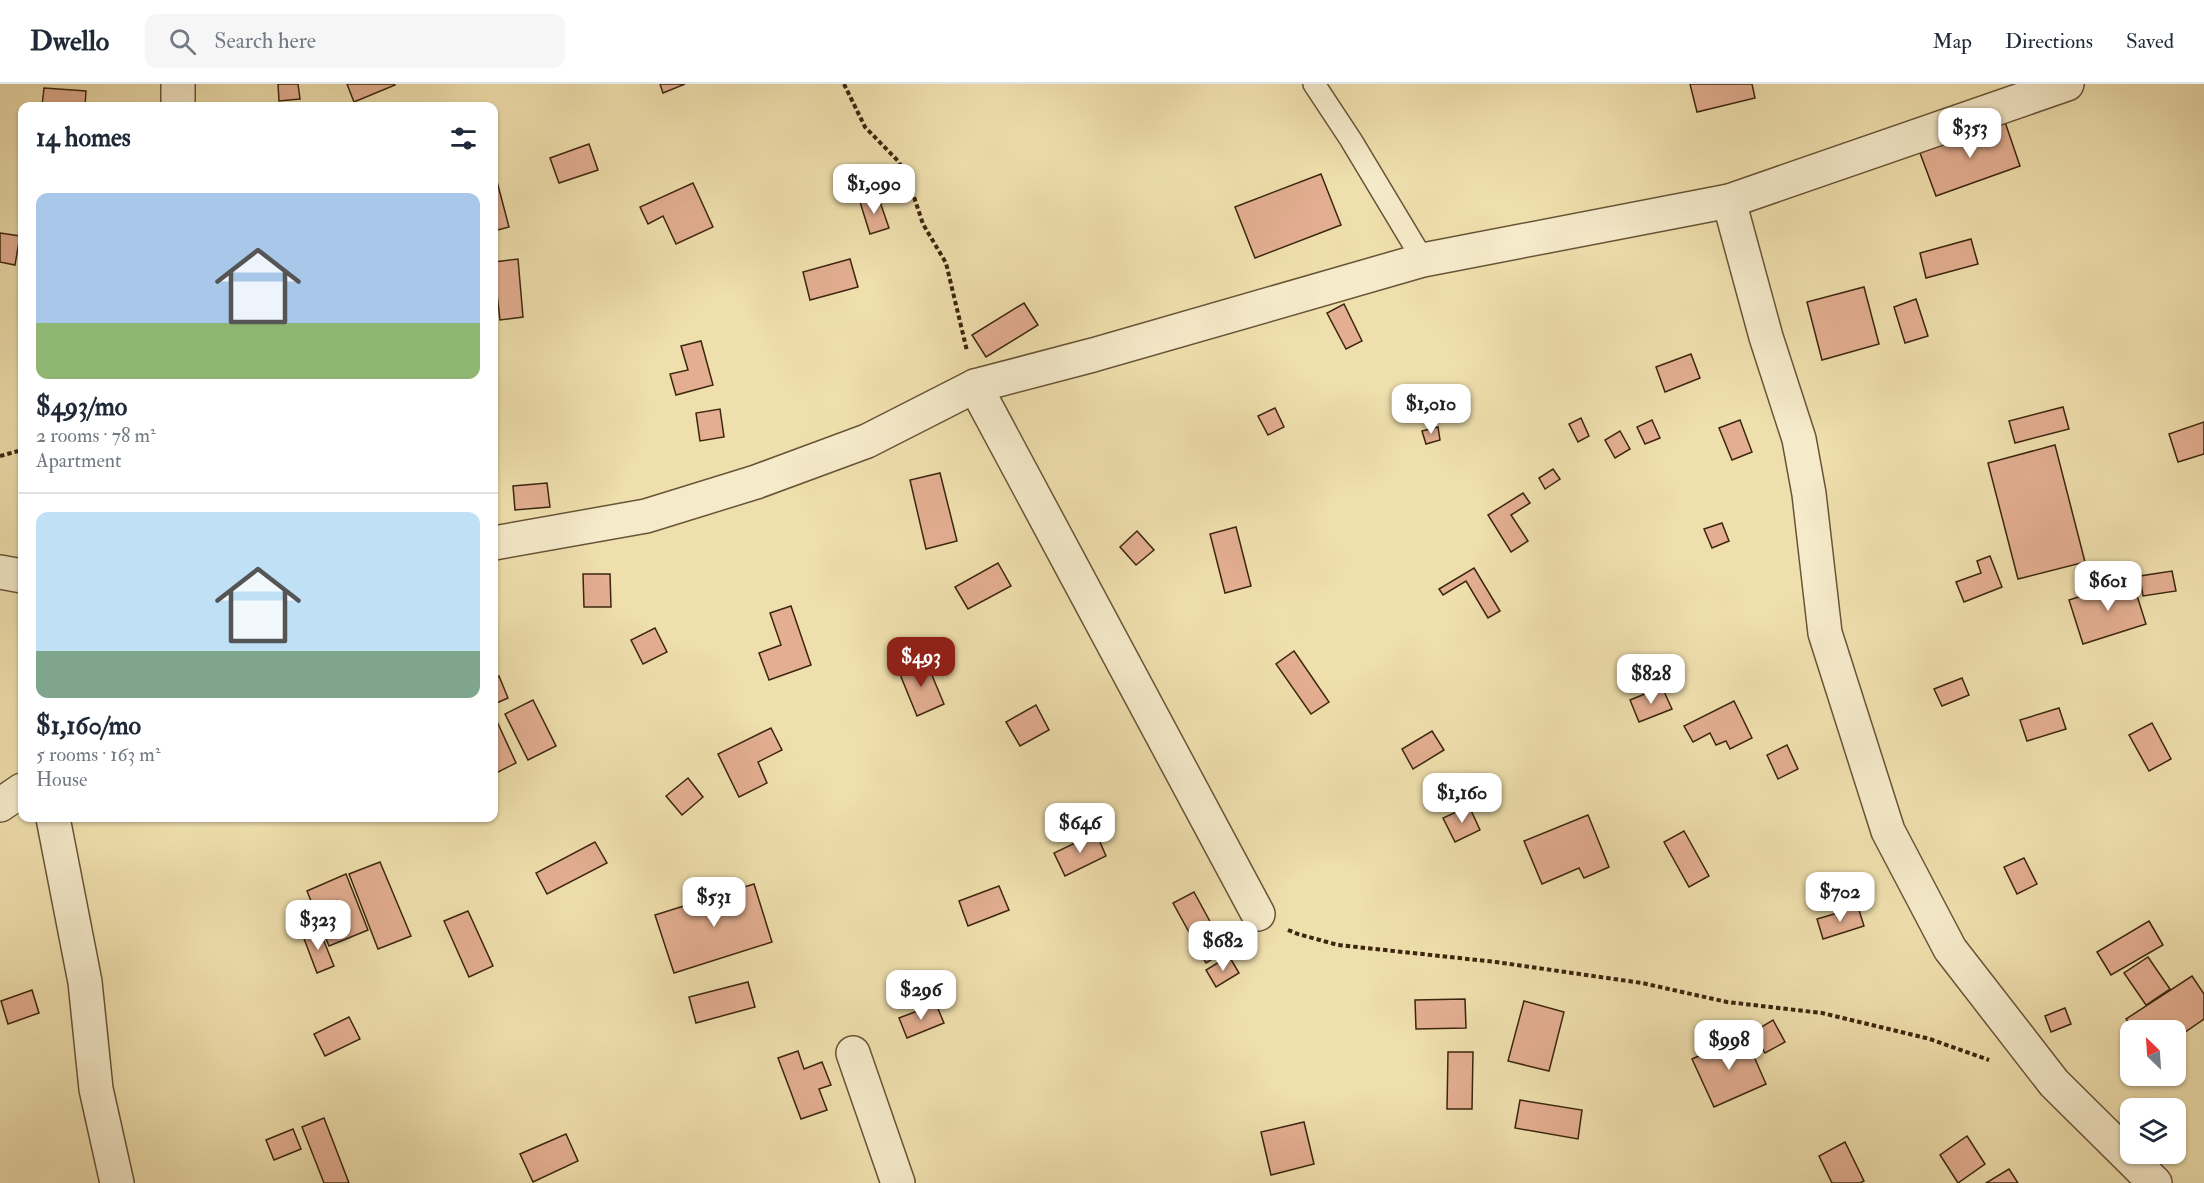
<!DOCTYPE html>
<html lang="en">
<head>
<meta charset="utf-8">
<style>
  :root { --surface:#fff; --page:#f6f6f7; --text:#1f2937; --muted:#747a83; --line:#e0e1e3; --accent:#8f2418 }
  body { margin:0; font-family:"IM FELL Double Pica",serif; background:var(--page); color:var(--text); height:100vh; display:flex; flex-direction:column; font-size:22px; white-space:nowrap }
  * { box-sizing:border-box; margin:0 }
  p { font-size:20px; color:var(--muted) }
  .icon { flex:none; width:33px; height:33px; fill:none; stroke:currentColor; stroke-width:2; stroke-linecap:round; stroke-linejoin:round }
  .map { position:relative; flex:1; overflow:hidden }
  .details { position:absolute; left:18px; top:18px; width:480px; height:720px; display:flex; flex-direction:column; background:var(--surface); border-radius:12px; box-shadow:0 2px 4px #0004 }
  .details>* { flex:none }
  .needle { width:39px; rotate:335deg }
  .fabs { position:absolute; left:2120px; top:936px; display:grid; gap:12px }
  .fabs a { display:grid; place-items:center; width:66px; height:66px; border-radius:12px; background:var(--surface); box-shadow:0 2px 4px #0004; font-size:30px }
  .price { position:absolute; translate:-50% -51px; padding:0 14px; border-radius:12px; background:#fff; color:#222; font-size:20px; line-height:39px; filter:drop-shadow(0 2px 3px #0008) }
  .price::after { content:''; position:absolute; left:50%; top:36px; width:18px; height:14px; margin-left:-9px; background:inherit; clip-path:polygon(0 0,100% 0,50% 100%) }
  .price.selected { background:var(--accent); color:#fff }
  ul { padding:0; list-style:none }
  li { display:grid; align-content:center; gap:12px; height:318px; padding:0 18px }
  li+li { border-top:2px solid var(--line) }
  li span { display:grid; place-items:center; height:186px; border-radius:12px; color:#555 }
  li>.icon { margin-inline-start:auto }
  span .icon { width:108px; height:108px; fill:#fffc; stroke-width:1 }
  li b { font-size:26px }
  h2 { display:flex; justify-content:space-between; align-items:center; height:72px; padding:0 18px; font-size:26px }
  header { display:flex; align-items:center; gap:36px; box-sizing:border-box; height:84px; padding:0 30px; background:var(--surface); border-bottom:2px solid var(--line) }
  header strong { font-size:28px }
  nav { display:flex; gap:33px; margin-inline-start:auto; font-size:21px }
  .search { width:420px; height:54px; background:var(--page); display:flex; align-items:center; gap:15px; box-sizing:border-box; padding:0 21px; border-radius:12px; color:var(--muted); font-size:22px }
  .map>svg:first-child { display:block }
  .building { fill:#e3ae91; stroke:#3b260e; stroke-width:1.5 }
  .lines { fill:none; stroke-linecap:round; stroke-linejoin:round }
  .service-casing { stroke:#685436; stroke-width:24 }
  .minor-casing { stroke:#685436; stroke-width:36 }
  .path { stroke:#3b260e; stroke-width:4; stroke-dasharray:4.5 3; stroke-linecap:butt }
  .service { stroke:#f5eaca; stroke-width:21 }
  .minor { stroke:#f5eaca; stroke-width:33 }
</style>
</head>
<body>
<header>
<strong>Dwello</strong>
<div class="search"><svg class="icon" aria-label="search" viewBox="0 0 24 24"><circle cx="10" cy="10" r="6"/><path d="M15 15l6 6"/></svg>Search here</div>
<nav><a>Map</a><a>Directions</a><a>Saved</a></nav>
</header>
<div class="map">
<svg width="2204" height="1099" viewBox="0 0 2204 1099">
  <rect width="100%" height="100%" fill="#efdfad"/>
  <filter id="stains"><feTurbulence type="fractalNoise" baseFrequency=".00333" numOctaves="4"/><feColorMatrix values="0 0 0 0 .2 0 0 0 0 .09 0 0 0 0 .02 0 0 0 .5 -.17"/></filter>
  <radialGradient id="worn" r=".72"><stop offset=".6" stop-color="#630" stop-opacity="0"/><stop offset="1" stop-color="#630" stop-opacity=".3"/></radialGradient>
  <g class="building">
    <polygon points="278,0 298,0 300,15 279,17"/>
    <polygon points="347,0 394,0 395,1 354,18"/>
    <polygon points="660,0 685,0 663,9"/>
    <polygon points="1690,0 1752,0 1755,14 1697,28"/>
    <polygon points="44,4 86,7 85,22 42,22"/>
    <polygon points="2005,38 2020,82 1936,112 1920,69"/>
    <polygon points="589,60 598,86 559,99 550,74"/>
    <polygon points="494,86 509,143 494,147"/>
    <polygon points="1321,90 1341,141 1255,174 1235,123"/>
    <polygon points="693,99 713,143 676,160 663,132 648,140 640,123"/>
    <polygon points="878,112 889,144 870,150 860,118"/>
    <polygon points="0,149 20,152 15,181 0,178"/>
    <polygon points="1971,155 1978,180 1926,194 1920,169"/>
    <polygon points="518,175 523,233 500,236 496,201 494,201 494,178"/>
    <polygon points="850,175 858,203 810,216 803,188"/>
    <polygon points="1864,203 1879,260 1822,276 1807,218"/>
    <polygon points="1916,215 1928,252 1905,259 1894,223"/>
    <polygon points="1024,219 1038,241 986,273 972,251"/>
    <polygon points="1344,220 1362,257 1346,265 1327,229"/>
    <polygon points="701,257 713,301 676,311 670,290 688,286 681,262"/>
    <polygon points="1691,270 1700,294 1665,308 1656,283"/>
    <polygon points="2063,323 2069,345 2015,359 2009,337"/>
    <polygon points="1275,324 1284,343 1268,351 1258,332"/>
    <polygon points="720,325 724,353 700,357 696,329"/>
    <polygon points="1581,334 1589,352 1578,358 1569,340"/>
    <polygon points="1652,336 1660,354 1645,360 1637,343"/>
    <polygon points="1740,336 1752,368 1732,376 1719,344"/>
    <polygon points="2204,338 2204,370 2178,378 2169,350"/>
    <polygon points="1438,343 1440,356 1426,360 1422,347"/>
    <polygon points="1620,347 1630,365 1615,374 1605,356"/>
    <polygon points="2055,361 2085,478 2018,495 1988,379"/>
    <polygon points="1553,385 1560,395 1545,405 1539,394"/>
    <polygon points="940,389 957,457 926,465 910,396"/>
    <polygon points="547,399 550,423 515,426 513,402"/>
    <polygon points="1523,409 1530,419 1511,431 1528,457 1511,468 1488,431"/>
    <polygon points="1722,439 1729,457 1712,464 1704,445"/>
    <polygon points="1236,443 1251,502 1225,509 1210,450"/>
    <polygon points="1137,447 1154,466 1136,481 1120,463"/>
    <polygon points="1990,472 2002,503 1964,518 1956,498 1981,489 1977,477"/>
    <polygon points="998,479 1011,502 968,525 955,503"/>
    <polygon points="1474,484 1500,527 1488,534 1466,497 1443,511 1439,505"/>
    <polygon points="2172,487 2176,507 2143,512 2140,492"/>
    <polygon points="583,490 610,490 611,523 584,523"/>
    <polygon points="2132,496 2146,540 2083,560 2069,516"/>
    <polygon points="791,522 811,581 769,596 759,569 781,561 770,529"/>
    <polygon points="655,544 667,568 643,580 631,556"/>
    <polygon points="1294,567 1329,618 1311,630 1276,580"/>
    <polygon points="926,577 944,620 917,632 899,588"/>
    <polygon points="499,592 508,614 494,620 494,595"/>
    <polygon points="1962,594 1969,611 1942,622 1934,605"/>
    <polygon points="1662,603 1672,625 1639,638 1630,616"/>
    <polygon points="533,616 556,662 528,676 505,630"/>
    <polygon points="1734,617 1752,654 1730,665 1726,657 1716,661 1710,649 1693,658 1684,642"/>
    <polygon points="1036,621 1049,646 1020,662 1006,638"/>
    <polygon points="2059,624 2066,645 2027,657 2020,636"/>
    <polygon points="494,631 516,679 494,690"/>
    <polygon points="2152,639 2171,675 2149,687 2129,651"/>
    <polygon points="771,644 782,666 758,678 767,699 739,713 718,670"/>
    <polygon points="1432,647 1444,666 1413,685 1402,665"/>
    <polygon points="1787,661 1798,685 1778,695 1767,671"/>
    <polygon points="688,694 703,713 682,731 666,712"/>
    <polygon points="1469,722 1480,746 1455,758 1443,734"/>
    <polygon points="1588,731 1609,783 1584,794 1579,784 1542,800 1524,757"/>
    <polygon points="1684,747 1709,792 1689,803 1664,758"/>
    <polygon points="1096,749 1106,772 1065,792 1054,769"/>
    <polygon points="595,758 607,779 547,810 536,789"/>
    <polygon points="2024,774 2037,800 2017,810 2004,783"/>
    <polygon points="380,778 411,852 378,865 349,790"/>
    <polygon points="346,790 368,846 329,862 307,807"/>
    <polygon points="754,800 772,858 674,889 655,831"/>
    <polygon points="999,802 1009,826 968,842 959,817"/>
    <polygon points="1194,808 1226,867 1206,879 1173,819"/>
    <polygon points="1858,823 1864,842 1823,855 1817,835"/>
    <polygon points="468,827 493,882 469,893 444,837"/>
    <polygon points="2149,837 2163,861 2111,891 2097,868"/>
    <polygon points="319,845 334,882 317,889 303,852"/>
    <polygon points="1229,872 1239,889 1216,903 1206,886"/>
    <polygon points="2148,873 2170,905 2146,921 2124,889"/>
    <polygon points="2192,892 2204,910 2204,935 2175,955 2175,946 2134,946 2126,935"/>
    <polygon points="748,898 755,923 696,939 689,913"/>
    <polygon points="32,906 39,929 8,940 1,917"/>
    <polygon points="1465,915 1466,944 1416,945 1415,916"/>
    <polygon points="1524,917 1564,928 1549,987 1508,977"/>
    <polygon points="936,920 944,939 907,954 899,934"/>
    <polygon points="2065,924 2071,940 2051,948 2045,932"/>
    <polygon points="349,933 360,955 325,972 314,950"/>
    <polygon points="1773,936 1785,958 1765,969 1753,948"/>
    <polygon points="1745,952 1766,1000 1714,1023 1692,975"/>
    <polygon points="798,967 804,985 822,978 831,1001 819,1005 827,1026 801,1035 778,974"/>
    <polygon points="1448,968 1473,968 1472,1025 1447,1025"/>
    <polygon points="1520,1016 1582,1026 1578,1055 1515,1044"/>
    <polygon points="324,1034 349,1099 324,1099 302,1043"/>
    <polygon points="1304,1038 1314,1080 1271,1091 1261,1048"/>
    <polygon points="293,1045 301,1065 274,1076 266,1056"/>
    <polygon points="566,1050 578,1077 533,1098 520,1070"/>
    <polygon points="1967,1052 1985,1080 1958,1099 1940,1071"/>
    <polygon points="1845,1058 1864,1097 1860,1099 1832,1099 1819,1072"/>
    <polygon points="2009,1085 2018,1099 1986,1099"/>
  </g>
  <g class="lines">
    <defs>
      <polyline id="service" points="1314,0 1351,56 1423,176"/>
      <g id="minor">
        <polyline points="178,22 178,0"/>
        <polyline points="1729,117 1766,253 1799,355 1809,410 1825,549 1888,747 1950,865 2054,999 2155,1099"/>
        <polyline points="975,302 1258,830"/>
        <polyline points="494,459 646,432 756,398 867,357 975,302 1093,271 1423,176 1729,117 2067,0"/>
        <polyline points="0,488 22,492"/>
        <polyline points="0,721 22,706"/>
        <polyline points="53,734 85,898 96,1005 117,1099"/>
        <polyline points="853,969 898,1099"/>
      </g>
    </defs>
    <use href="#service" class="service-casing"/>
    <use href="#minor" class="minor-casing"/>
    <g class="path">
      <polyline points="844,0 865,43 899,78 912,107 923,140 946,179 967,267"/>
      <polyline points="0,372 22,366"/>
      <polyline points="1288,846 1298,850 1338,861 1496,878 1642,899 1727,918 1822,929 1930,955 1989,976"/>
    </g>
    <use href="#service" class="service"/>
    <use href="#minor" class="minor"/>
  </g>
  <rect width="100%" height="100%" filter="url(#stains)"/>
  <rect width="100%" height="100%" fill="url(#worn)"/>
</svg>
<div class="fabs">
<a><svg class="needle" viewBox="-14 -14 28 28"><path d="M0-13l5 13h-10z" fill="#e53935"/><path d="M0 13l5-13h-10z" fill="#747a83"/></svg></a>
<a><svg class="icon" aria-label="layers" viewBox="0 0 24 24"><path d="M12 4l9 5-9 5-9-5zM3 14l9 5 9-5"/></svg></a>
</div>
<b class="price" style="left:1970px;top:75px">$353</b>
<b class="price" style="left:874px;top:131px">$1,090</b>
<b class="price" style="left:1431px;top:351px">$1,010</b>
<b class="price" style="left:2108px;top:528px">$601</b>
<b class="price selected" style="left:921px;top:604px">$493</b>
<b class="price" style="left:1651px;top:621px">$828</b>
<b class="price" style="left:1462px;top:740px">$1,160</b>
<b class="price" style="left:1080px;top:770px">$646</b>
<b class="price" style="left:1840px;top:839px">$702</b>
<b class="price" style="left:714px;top:844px">$531</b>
<b class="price" style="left:318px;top:867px">$323</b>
<b class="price" style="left:1223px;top:888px">$682</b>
<b class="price" style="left:921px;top:937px">$296</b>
<b class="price" style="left:1729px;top:987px">$998</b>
<section class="details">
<h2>14 homes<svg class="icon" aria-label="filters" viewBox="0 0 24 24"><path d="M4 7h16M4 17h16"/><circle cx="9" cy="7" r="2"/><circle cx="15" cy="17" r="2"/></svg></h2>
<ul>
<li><span style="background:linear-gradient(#a9c7e8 70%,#8fb573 0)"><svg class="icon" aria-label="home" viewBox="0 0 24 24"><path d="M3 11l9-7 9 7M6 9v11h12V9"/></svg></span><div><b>$493/mo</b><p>2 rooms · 78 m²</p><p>Apartment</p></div></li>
<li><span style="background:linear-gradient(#bfe0f5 75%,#7fa58c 0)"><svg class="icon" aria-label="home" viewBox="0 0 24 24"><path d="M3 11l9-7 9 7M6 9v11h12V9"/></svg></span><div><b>$1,160/mo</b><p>5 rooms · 163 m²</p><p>House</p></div></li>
</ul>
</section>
</div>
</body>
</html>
